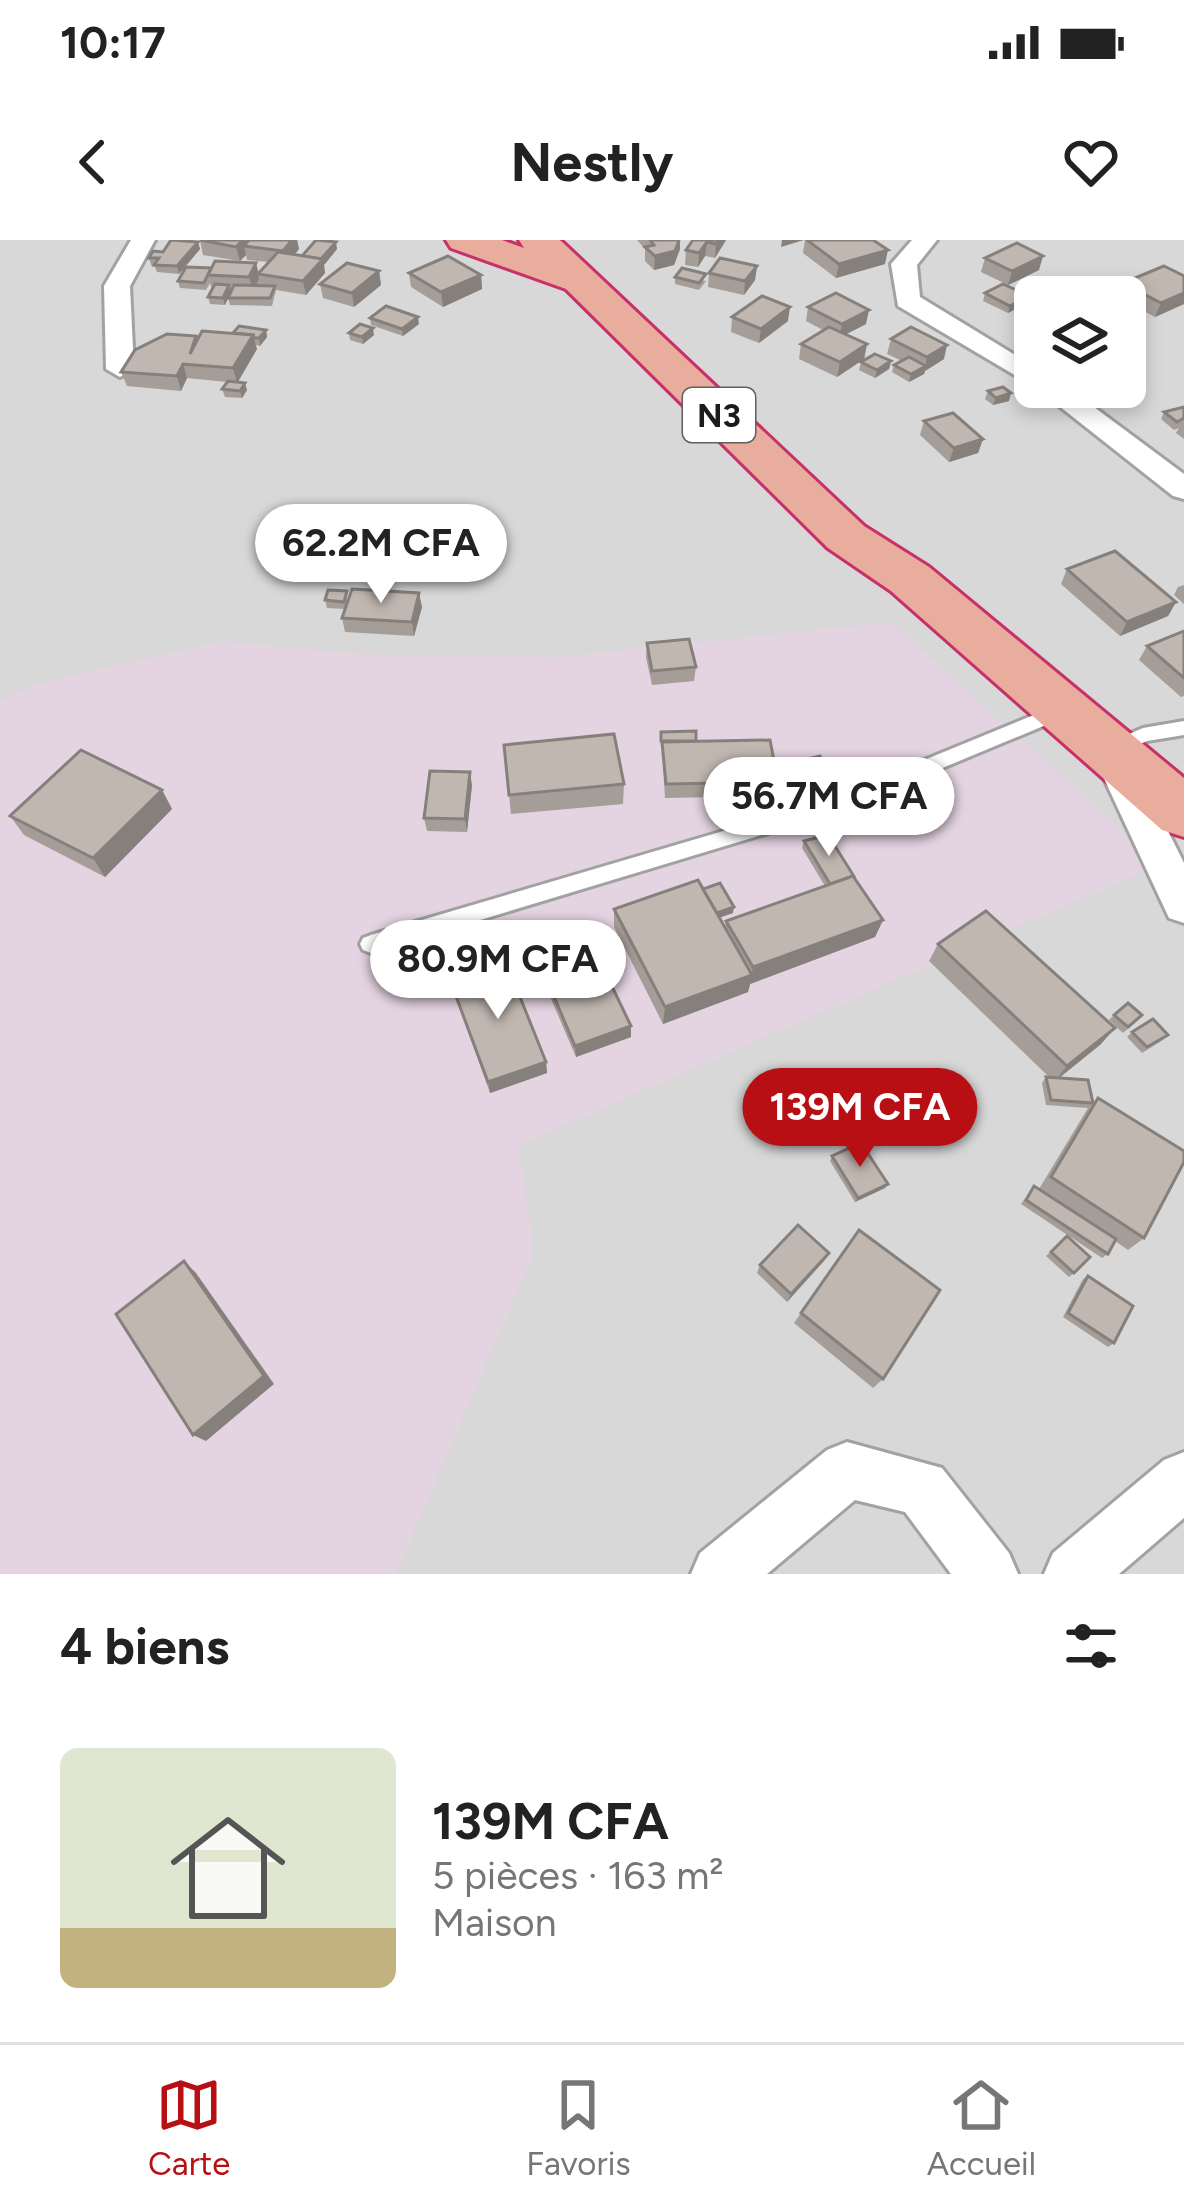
<!DOCTYPE html>
<html lang="fr">
<head>
<meta charset="utf-8">
<style>
  :root { --surface:#fff; --page:#f2f2f2; --text:#222; --muted:#767676; --line:#e0e0e0; --accent:#b70f13 }
  body { margin:0; font-family:Figtree,sans-serif; background:var(--page); color:var(--text); height:100vh; display:flex; flex-direction:column; font-size:45px; white-space:nowrap }
  * { box-sizing:border-box; margin:0 }
  p { font-size:39px; color:var(--muted) }
  .icon { flex:none; width:66px; height:66px; fill:none; stroke:currentColor; stroke-width:2; stroke-linecap:round; stroke-linejoin:round }
  .map { position:relative; height:1334px; overflow:hidden }
  .panel { display:flex; flex-direction:column; background:var(--surface); flex:1 }
  .panel>* { flex:none }
  .buttons { position:absolute; left:1014px; top:36px; display:grid; gap:24px }
  .buttons a { display:grid; place-items:center; width:132px; height:132px; border-radius:18px; background:var(--surface); box-shadow:0 6px 18px #0003; font-size:60px }
  .price { position:absolute; translate:-50% -102px; padding:0 27px; border-radius:42px; background:#fff; color:#222; font-size:39px; line-height:78px; filter:drop-shadow(0 3px 6px #0008) }
  .price::after { content:''; position:absolute; left:50%; top:72px; width:36px; height:27px; margin-left:-18px; background:inherit; clip-path:polygon(0 0,100% 0,50% 100%) }
  .price.active { background:var(--accent); color:#fff }
  ul { padding:0; list-style:none }
  li { display:flex; align-items:center; gap:36px; height:300px; padding:0 60px }
  li span { display:grid; place-items:center; flex:none; width:336px; height:240px; border-radius:18px; color:#555 }
  li>.icon { margin-inline-start:auto }
  span .icon { width:144px; height:144px; fill:#fffc; stroke-width:1 }
  li b { font-size:51px }
  h2 { display:flex; justify-content:space-between; align-items:center; height:144px; padding:0 60px; font-size:51px }
  .status { display:flex; justify-content:space-between; align-items:center; height:84px; padding:0 60px; background:var(--surface); direction:ltr }
  .status svg { height:33px; fill:currentColor }
  header { display:flex; justify-content:space-between; align-items:center; height:156px; padding:0 60px; background:var(--surface); font-size:54px; font-weight:700 }
  .menu { display:flex; justify-content:space-around; align-items:center; height:168px; border-top:3px solid var(--line); background:var(--surface); font-size:33px; color:var(--muted) }
  .menu a { display:grid; justify-items:center; gap:6px }
  .menu .active { color:var(--accent) }
  .map>svg:first-child { display:block }
  .residential { fill:#d9d8d8; fill-rule:evenodd }
  .industrial { fill:#e4d3e1 }
  .lines { fill:none; stroke-linecap:round; stroke-linejoin:round }
  .service-casing { stroke:#a2a2a2; stroke-width:6 }
  .minor-casing { stroke:#a2a2a2; stroke-width:6 }
  .trunk-casing { stroke:#c73068; stroke-width:6 }
  .service { fill:#fff; fill-rule:evenodd }
  .minor { fill:#fff; fill-rule:evenodd }
  .trunk { fill:#e9ad9e; fill-rule:evenodd }
  .wall { fill:#a59d98 }
  .shaded-wall { fill:#86807c }
  .building { fill:#c0b7b1; stroke:#86807c; stroke-width:3 }
  .labels { text-anchor:middle; dominant-baseline:central; stroke-width:9; stroke-linejoin:round; paint-order:stroke }
  .shield { fill:#fff; stroke:#5f5f5f; stroke-width:3 }
  .shield-label { font-size:33px; font-weight:bold; fill:#1b1b1b }
</style>
</head>
<body>
<div class="status"><b>10:17</b><svg viewBox="0 0 49 12"><path d="M0 12V9h3v3zM5 12V6h3v6zM10 12V3h3v9zM15 12V0h3v12zM26 1h20v11H26zM47 4h2v5h-2z"/></svg></div>
<header><svg class="icon" aria-label="back" viewBox="0 0 24 24"><path d="M15 5l-7 7 7 7"/></svg>Nestly<svg class="icon" aria-label="heart" viewBox="0 0 24 24"><path d="M12 20l-8-8c-3-5 5-10 8-4 3-6 11-1 8 4z"/></svg></header>
<div class="map">
<svg width="1184" height="1334" viewBox="0 0 1184 1334">
  <rect width="100%" height="100%" fill="#ece8e1"/>
  <path class="residential" d="M0 0H1184V1334H0ZM1035 57H1125V147H1035Z"/>
  <polygon class="industrial" points="891,382 1160,624 519,905 534,1013 396,1334 0,1334 0,461 35,445 221,401 358,414 559,417"/>
  <g class="lines">
    <defs>
      <g id="service">
        <polygon points="1063,463 1070,465 1072,470 1070,475 834,573 371,713 363,710 360,704 363,698 371,695 822,562"/>
        <polygon points="1184,481 1184,495 1147,501 1111,517 1102,510 1104,505 1143,488"/>
      </g>
      <g id="minor">
        <polygon points="131,0 155,0 130,46 134,129 120,137 106,129 104,46"/>
        <polygon points="912,0 937,0 917,25 920,57 1035,127 1035,147 1067,147 1184,234 1184,259 1173,256 1035,147 898,66 891,24"/>
        <polygon points="1113,503 1126,507 1184,623 1184,683 1169,678 1094,517 1100,507"/>
        <polygon points="847,1202 942,1228 1009,1313 1018,1334 951,1334 905,1272 855,1260 767,1334 691,1334 700,1313 827,1210"/>
        <polygon points="1184,1212 1184,1278 1119,1334 1044,1334 1053,1313 1164,1220"/>
      </g>
      <polygon id="trunk" points="446,0 502,0 524,8 519,0 560,0 864,286 929,327 1184,538 1184,597 1162,590 891,351 828,308 566,49 451,8"/>
    </defs>
    <use href="#service" class="service-casing"/>
    <use href="#minor" class="minor-casing"/>
    <use href="#trunk" class="trunk-casing"/>
    <use href="#service" class="service"/>
    <use href="#minor" class="minor"/>
    <use href="#trunk" class="trunk"/>
  </g>
  <g class="wall">
    <polygon points="200,0 297,0 299,9 294,15 302,16 337,9 324,25 325,33 306,55 276,50 272,66 230,65 228,58 225,65 210,64 208,57 212,49 210,43 206,50 180,48 178,41 211,28 256,23 259,33 269,22 247,20 246,15 240,21 203,15"/>
    <polygon points="637,0 680,0 680,9 674,25 654,30 645,21 645,9"/>
    <polygon points="693,0 726,0 715,18 705,16 698,27 685,25 686,10"/>
    <polygon points="805,0 885,24 836,38 803,13"/>
    <polygon points="198,2 200,9 179,34 157,32 154,25 151,25 149,18"/>
    <polygon points="985,18 1039,30 1008,45 981,32"/>
    <polygon points="757,26 755,40 744,55 708,47 709,33"/>
    <polygon points="379,31 381,45 354,67 323,58 320,44"/>
    <polygon points="409,33 481,35 482,49 443,67 411,47"/>
    <polygon points="1184,36 1184,64 1155,77 1125,61 1125,57 1118,57 1123,43"/>
    <polygon points="675,37 706,41 699,50 675,44"/>
    <polygon points="985,53 1027,63 1008,73 983,61"/>
    <polygon points="808,67 866,84 846,94 867,104 864,119 837,137 799,119 801,104 823,90 806,81"/>
    <polygon points="732,77 788,81 759,103 731,92"/>
    <polygon points="370,78 419,84 403,96 371,85"/>
    <polygon points="266,90 267,97 260,106 255,105 257,109 238,142 247,150 242,158 225,157 222,149 227,142 187,138 181,151 127,146 121,132 196,96 197,100"/>
    <polygon points="349,93 374,95 363,104 350,100"/>
    <polygon points="891,99 944,119 925,131 924,134 909,142 892,132 894,125 902,121 887,114"/>
    <polygon points="891,121 889,129 875,138 859,130 861,122"/>
    <polygon points="988,151 1009,161 993,165 985,159"/>
    <polygon points="1184,167 1184,199 1176,193 1179,188 1174,190 1161,179 1164,172"/>
    <polygon points="924,181 983,199 978,213 949,222 920,195"/>
    <polygon points="1067,329 1176,362 1168,376 1120,396 1061,344"/>
    <polygon points="1184,345 1184,364 1174,355 1178,347"/>
    <polygon points="349,358 422,367 414,396 345,392 342,378 345,369 327,368 325,360"/>
    <polygon points="1184,391 1184,456 1181,457 1139,420 1147,406"/>
    <polygon points="647,403 696,427 694,441 652,445 646,417"/>
    <polygon points="661,492 696,501 778,542 775,556 665,558"/>
    <polygon points="504,505 624,544 623,564 511,574"/>
    <polygon points="795,522 828,541 804,547 794,529"/>
    <polygon points="472,545 467,592 427,591 424,578"/>
    <polygon points="162,550 172,569 105,637 24,595 10,576"/>
    <polygon points="804,601 855,639 883,680 875,697 750,744 748,752 663,784 614,687 614,669 703,649 733,673 719,678 725,687 726,681 825,646 802,608"/>
    <polygon points="938,704 1101,804 1059,838 1093,863 1098,858 1144,998 1128,1010 1115,1001 1108,1014 1102,1018 1021,964 1034,946 1039,949 1088,868 1046,865 1042,843 1046,837 1050,838 929,721"/>
    <polygon points="532,705 631,797 576,817 533,717"/>
    <polygon points="450,740 546,822 547,833 490,853"/>
    <polygon points="1114,775 1137,781 1123,793 1109,780"/>
    <polygon points="1132,792 1168,795 1163,800 1142,813 1127,797"/>
    <polygon points="832,916 885,948 855,962 830,921"/>
    <polygon points="859,990 883,1139 873,1148 794,1083"/>
    <polygon points="1067,996 1074,1033 1069,1037 1046,1016"/>
    <polygon points="829,1013 787,1062 757,1033 760,1025"/>
    <polygon points="1088,1036 1114,1103 1108,1107 1063,1077 1083,1039"/>
  </g>
  <g class="shaded-wall">
    <polygon points="243,0 257,0 244,6 246,15 240,21 236,7"/>
    <polygon points="292,0 297,0 299,9 286,25 283,11"/>
    <polygon points="679,0 680,0 680,9 674,25 654,30 655,16"/>
    <polygon points="719,0 726,0 715,18 716,4"/>
    <polygon points="782,0 804,0 781,7"/>
    <polygon points="198,2 200,9 179,34 177,26"/>
    <polygon points="336,2 337,9 324,25 325,33 306,55 303,41"/>
    <polygon points="707,2 705,16 698,27 699,13"/>
    <polygon points="888,10 885,24 836,38 839,24"/>
    <polygon points="1043,16 1039,30 1008,45 1012,31"/>
    <polygon points="256,23 259,39 253,51 249,37"/>
    <polygon points="757,26 755,40 744,55 745,41"/>
    <polygon points="379,31 381,45 354,67 352,53"/>
    <polygon points="481,35 482,49 443,67 441,52"/>
    <polygon points="229,45 231,52 225,65 223,58"/>
    <polygon points="1184,53 1184,64 1155,77 1161,63"/>
    <polygon points="1029,56 1027,63 1008,73 1010,66"/>
    <polygon points="790,67 788,81 759,103 761,89"/>
    <polygon points="869,70 866,84 839,98 842,84"/>
    <polygon points="418,77 419,84 403,96 402,89"/>
    <polygon points="373,88 374,95 363,104 362,97"/>
    <polygon points="266,90 267,97 260,106 259,98"/>
    <polygon points="253,95 257,109 237,143 233,128"/>
    <polygon points="867,104 864,119 837,137 840,122"/>
    <polygon points="947,105 944,119 925,131 924,134 909,142 911,134 925,127 927,117"/>
    <polygon points="891,121 889,129 875,138 877,130"/>
    <polygon points="183,124 187,138 181,151 177,136"/>
    <polygon points="245,143 247,150 242,158 240,151"/>
    <polygon points="1011,153 1009,161 993,165 996,158"/>
    <polygon points="983,199 978,213 949,222 954,208"/>
    <polygon points="419,353 422,367 414,396 412,382"/>
    <polygon points="1176,362 1168,376 1120,396 1127,382"/>
    <polygon points="470,532 472,545 467,592 465,579"/>
    <polygon points="830,534 828,541 804,547 806,540"/>
    <polygon points="162,550 172,569 105,637 93,618"/>
    <polygon points="734,667 733,673 712,680 713,674"/>
    <polygon points="883,680 875,697 750,744 748,752 663,784 665,767 751,736 753,727"/>
    <polygon points="631,786 631,797 576,817 575,806"/>
    <polygon points="1115,788 1101,804 1054,842 1067,826"/>
    <polygon points="546,822 547,833 490,853 488,842"/>
    <polygon points="888,944 885,948 855,962 858,958"/>
    <polygon points="829,1013 824,1021 787,1062 791,1054"/>
    <polygon points="184,1021 196,1033 274,1144 206,1201 193,1195"/>
  </g>
  <g class="building">
    <polygon points="171,0 198,2 177,26 154,25 159,18 149,18 153,11 163,12"/>
    <polygon points="200,0 243,0 236,7"/>
    <polygon points="249,0 292,0 283,11 244,6"/>
    <polygon points="316,0 336,2 321,19 302,16"/>
    <polygon points="650,0 679,0 675,11 655,16 645,7 654,5"/>
    <polygon points="693,0 719,0 716,4 707,2 699,13 686,10"/>
    <polygon points="807,0 873,0 888,10 839,24"/>
    <polygon points="1017,3 1043,16 1012,31 985,18"/>
    <polygon points="278,12 323,19 303,41 258,34"/>
    <polygon points="448,16 481,35 441,52 409,33"/>
    <polygon points="720,18 757,26 745,41 709,33"/>
    <polygon points="215,21 256,23 249,37 208,35"/>
    <polygon points="347,23 379,31 352,53 320,44"/>
    <polygon points="1164,26 1184,36 1184,53 1161,63 1123,43"/>
    <polygon points="186,27 211,28 204,43 178,41"/>
    <polygon points="682,28 706,34 699,43 675,37"/>
    <polygon points="215,44 229,45 223,58 208,57"/>
    <polygon points="1003,44 1029,56 1010,66 985,53"/>
    <polygon points="234,45 275,46 270,58 228,58"/>
    <polygon points="836,53 869,70 842,84 808,67"/>
    <polygon points="762,56 790,67 761,89 732,77"/>
    <polygon points="386,66 418,77 402,89 370,78"/>
    <polygon points="360,84 373,88 362,97 349,93"/>
    <polygon points="239,86 266,90 259,98 254,98 253,95 233,93"/>
    <polygon points="829,87 867,104 840,122 801,104"/>
    <polygon points="911,87 947,105 927,117 891,99"/>
    <polygon points="202,91 253,95 233,128 183,124 177,136 121,132 135,110 167,94 196,96 190,114"/>
    <polygon points="875,114 891,121 877,130 861,122"/>
    <polygon points="909,117 926,126 911,134 894,125"/>
    <polygon points="228,141 245,143 240,151 222,149"/>
    <polygon points="1003,147 1011,153 996,158 988,151"/>
    <polygon points="1184,167 1184,178 1177,182 1164,172"/>
    <polygon points="953,173 983,199 954,208 924,181"/>
    <polygon points="1115,311 1176,362 1127,382 1067,329"/>
    <polygon points="352,349 419,353 412,382 342,378"/>
    <polygon points="328,350 347,351 344,362 325,360"/>
    <polygon points="1184,391 1184,438 1147,406"/>
    <polygon points="689,399 696,427 652,431 647,403"/>
    <polygon points="696,491 696,501 661,501 661,492"/>
    <polygon points="614,494 624,544 509,555 504,505"/>
    <polygon points="770,500 778,542 666,544 662,502"/>
    <polygon points="81,510 162,550 93,618 10,576"/>
    <polygon points="820,516 830,534 806,540 795,522"/>
    <polygon points="430,531 470,532 465,579 424,578"/>
    <polygon points="828,595 855,638 853,636 830,644 804,601"/>
    <polygon points="853,636 883,680 753,727 726,681"/>
    <polygon points="698,640 752,735 665,767 614,669"/>
    <polygon points="720,643 734,667 717,673 703,649"/>
    <polygon points="986,671 1115,788 1067,826 938,704"/>
    <polygon points="584,688 631,786 575,806 532,705"/>
    <polygon points="506,722 546,822 488,842 450,740"/>
    <polygon points="1128,763 1142,775 1128,787 1114,775"/>
    <polygon points="1153,779 1168,795 1147,807 1132,792"/>
    <polygon points="1046,837 1088,840 1093,863 1051,860"/>
    <polygon points="1098,858 1184,911 1184,922 1144,998 1051,937"/>
    <polygon points="861,903 888,944 858,958 832,916"/>
    <polygon points="1034,946 1116,999 1108,1014 1026,960"/>
    <polygon points="798,985 829,1013 791,1054 760,1025"/>
    <polygon points="859,990 940,1050 883,1139 801,1073"/>
    <polygon points="1067,996 1090,1017 1074,1033 1051,1012"/>
    <polygon points="184,1021 264,1136 193,1195 116,1074"/>
    <polygon points="1088,1036 1133,1066 1114,1103 1068,1073"/>
  </g>
  <g class="labels">
    <rect class="shield" x="683" y="148" width="72" height="54" rx="9"/>
    <g class="shield-label">
      <text x="719" y="175">N3</text>
    </g>
  </g>
</svg>
<div class="buttons">
<a><svg class="icon" aria-label="layers" viewBox="0 0 24 24"><path d="M12 4l9 5-9 5-9-5zM3 14l9 5 9-5"/></svg></a>
</div>
<b class="price" style="left:381px;top:366px">62.2M CFA</b>
<b class="price" style="left:829px;top:619px">56.7M CFA</b>
<b class="price" style="left:498px;top:782px">80.9M CFA</b>
<b class="price active" style="left:860px;top:930px">139M CFA</b>
</div>
<section class="panel">
<h2>4 biens<svg class="icon" aria-label="filters" viewBox="0 0 24 24"><path d="M4 7h16M4 17h16"/><circle cx="9" cy="7" r="2"/><circle cx="15" cy="17" r="2"/></svg></h2>
<ul>
<li><span style="background:linear-gradient(#dfe7d0 75%,#c2b280 0)"><svg class="icon" aria-label="home" viewBox="0 0 24 24"><path d="M3 11l9-7 9 7M6 9v11h12V9"/></svg></span><div><b>139M CFA</b><p>5 pièces · 163 m²</p><p>Maison</p></div></li>
</ul>
</section>
<nav class="menu">
<a class="active"><svg class="icon" aria-label="map" viewBox="0 0 24 24"><path d="M3 6l6-2 6 2 6-2v14l-6 2-6-2-6 2zM9 4v14M15 6v14"/></svg>Carte</a>
<a><svg class="icon" aria-label="saved" viewBox="0 0 24 24"><path d="M7 4h10v16l-5-4-5 4z"/></svg>Favoris</a>
<a><svg class="icon" aria-label="home" viewBox="0 0 24 24"><path d="M3 11l9-7 9 7M6 9v11h12V9"/></svg>Accueil</a>
</nav>
</body>
</html>
